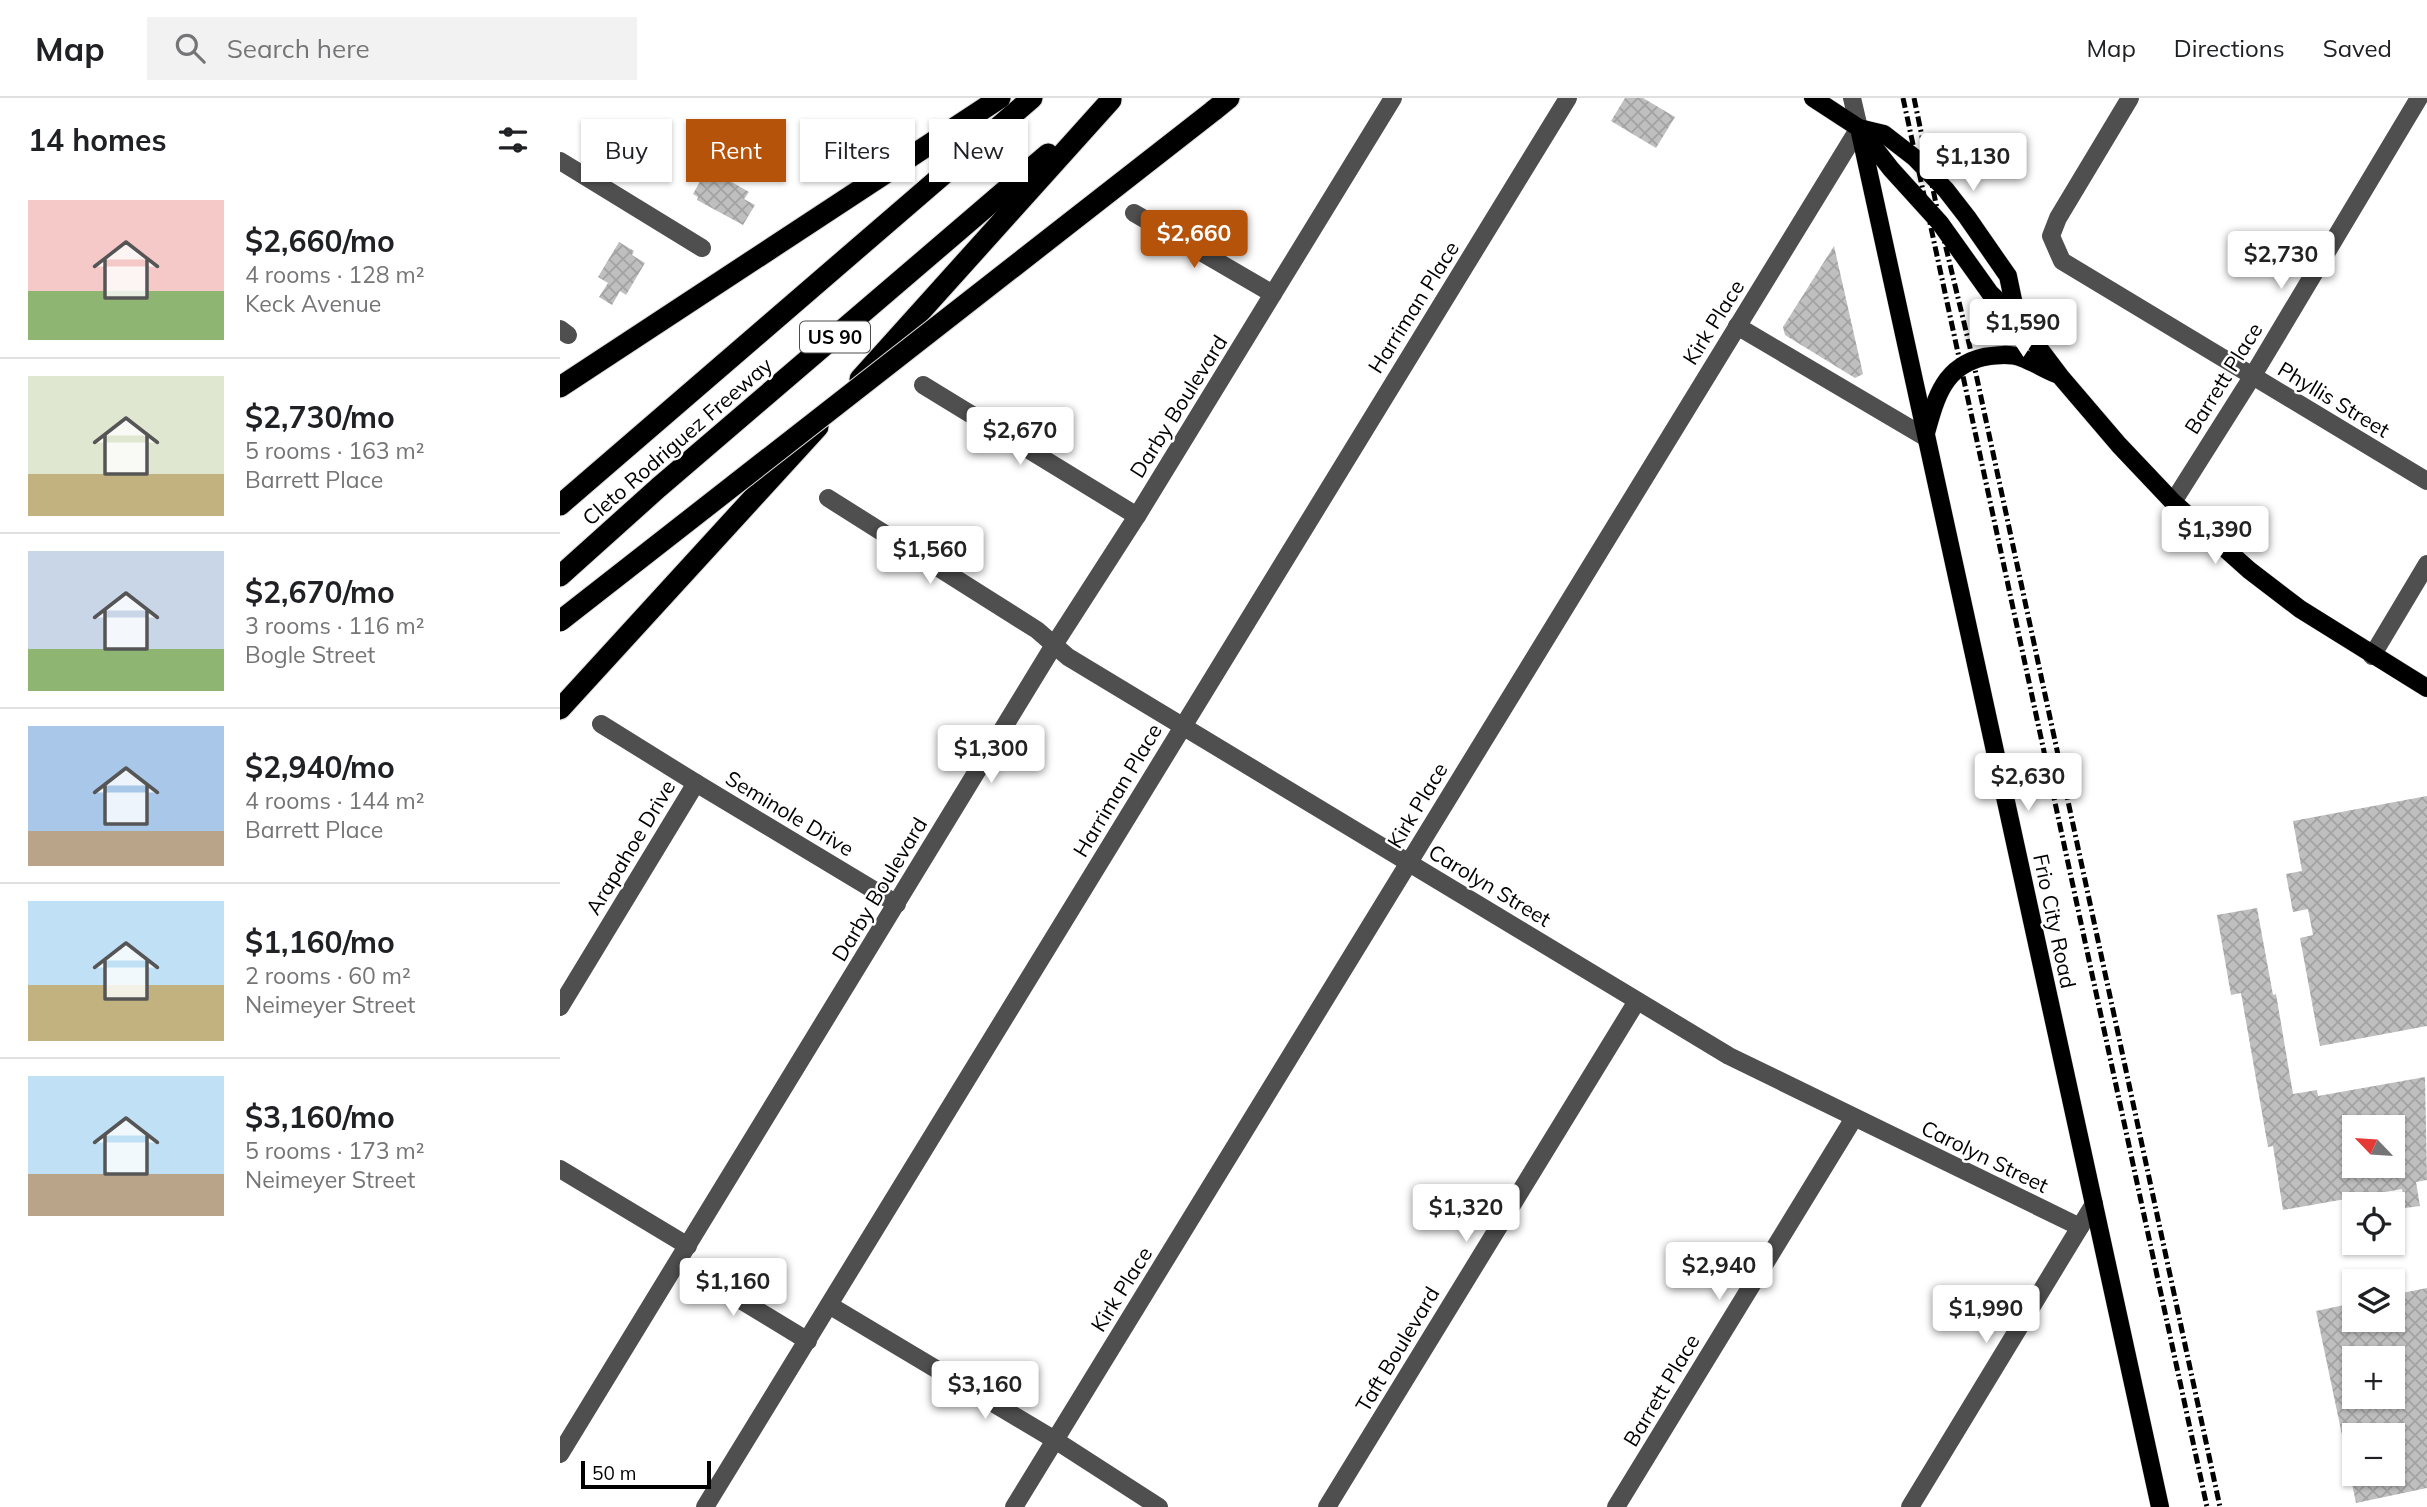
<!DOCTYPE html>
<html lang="en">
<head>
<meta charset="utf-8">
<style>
  :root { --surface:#fff; --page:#f2f2f2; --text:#202124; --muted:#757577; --line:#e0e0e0; --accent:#b45309 }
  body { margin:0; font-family:Mulish,sans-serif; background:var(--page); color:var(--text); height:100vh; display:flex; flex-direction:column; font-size:26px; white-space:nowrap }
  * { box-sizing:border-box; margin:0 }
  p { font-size:23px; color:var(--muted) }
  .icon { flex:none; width:38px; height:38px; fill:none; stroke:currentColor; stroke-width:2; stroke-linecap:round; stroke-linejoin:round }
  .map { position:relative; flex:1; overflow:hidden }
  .drawer { display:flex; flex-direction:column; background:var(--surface); width:560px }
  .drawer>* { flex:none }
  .top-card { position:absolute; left:21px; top:21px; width:665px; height:63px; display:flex; gap:14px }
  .needle { width:46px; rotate:295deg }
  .controls { position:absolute; left:1782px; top:1017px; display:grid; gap:14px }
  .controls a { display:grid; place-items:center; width:63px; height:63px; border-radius:0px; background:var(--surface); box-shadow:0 2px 5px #0004; font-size:35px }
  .scale { position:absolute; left:21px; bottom:18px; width:130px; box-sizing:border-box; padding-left:7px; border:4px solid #000; border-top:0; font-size:19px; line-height:24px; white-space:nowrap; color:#000; -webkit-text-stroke:5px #fff; paint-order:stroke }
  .price { position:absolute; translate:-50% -60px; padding:0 16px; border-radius:7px; background:#fff; color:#222; font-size:23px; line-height:46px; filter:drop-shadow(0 2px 4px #0008) }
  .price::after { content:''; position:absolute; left:50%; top:42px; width:21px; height:16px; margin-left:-10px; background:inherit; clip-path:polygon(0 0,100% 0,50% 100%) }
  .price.on { background:var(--accent); color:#fff }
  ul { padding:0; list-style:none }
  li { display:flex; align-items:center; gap:21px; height:175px; padding:0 28px }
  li+li { border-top:2px solid var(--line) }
  li span { display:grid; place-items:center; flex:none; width:196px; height:140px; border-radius:0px; color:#555 }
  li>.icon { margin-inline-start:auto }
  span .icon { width:84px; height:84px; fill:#fffc; stroke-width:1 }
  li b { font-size:30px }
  h2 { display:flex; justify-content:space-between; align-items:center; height:84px; padding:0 28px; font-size:30px }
  .pill { padding:0 24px; border-radius:0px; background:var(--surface); box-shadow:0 2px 5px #0004; font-size:24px; line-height:63px }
  .pill.on { background:var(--accent); color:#fff }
  header { display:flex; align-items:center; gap:42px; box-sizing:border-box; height:98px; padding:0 35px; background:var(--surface); border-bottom:2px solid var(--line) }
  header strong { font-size:33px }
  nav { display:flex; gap:38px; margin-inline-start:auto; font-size:24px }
  .search { width:490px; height:63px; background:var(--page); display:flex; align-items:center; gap:18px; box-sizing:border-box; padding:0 24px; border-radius:0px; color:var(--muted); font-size:26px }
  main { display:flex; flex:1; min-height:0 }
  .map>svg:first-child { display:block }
  .building { fill:url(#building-cross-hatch); fill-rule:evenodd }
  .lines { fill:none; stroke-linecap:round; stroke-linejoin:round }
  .major-casing { stroke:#dbdbdb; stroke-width:19 }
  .highway-casing { stroke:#dbdbdb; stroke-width:23 }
  .minor { stroke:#4f4f4f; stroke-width:18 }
  .major { stroke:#000; stroke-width:18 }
  .highway { stroke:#000; stroke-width:21 }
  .rail { stroke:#000; stroke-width:5; stroke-dasharray:10 3.5 2 3.5; stroke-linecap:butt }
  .highway-bridge-casing { stroke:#dbdbdb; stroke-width:23; stroke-linecap:butt }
  .highway-bridge { stroke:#000; stroke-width:21 }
  .labels { text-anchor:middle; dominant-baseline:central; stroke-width:5; stroke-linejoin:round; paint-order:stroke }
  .shield { fill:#fff; stroke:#4c4c4c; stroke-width:2 }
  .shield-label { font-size:19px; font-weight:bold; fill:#000 }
  .street-label { font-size:21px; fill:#000; stroke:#fff }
</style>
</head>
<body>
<header>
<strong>Map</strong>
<div class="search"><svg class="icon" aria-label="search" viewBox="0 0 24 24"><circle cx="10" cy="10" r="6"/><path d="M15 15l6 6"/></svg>Search here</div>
<nav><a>Map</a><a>Directions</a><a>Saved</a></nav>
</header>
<main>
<section class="drawer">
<h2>14 homes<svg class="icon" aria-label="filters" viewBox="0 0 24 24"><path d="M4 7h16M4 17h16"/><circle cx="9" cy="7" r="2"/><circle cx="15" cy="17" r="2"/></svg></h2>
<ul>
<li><span style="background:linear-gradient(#f6c9c9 65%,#8fb573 0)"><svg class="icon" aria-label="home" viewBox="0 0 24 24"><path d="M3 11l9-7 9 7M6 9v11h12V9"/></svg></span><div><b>$2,660/mo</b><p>4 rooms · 128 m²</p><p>Keck Avenue</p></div></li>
<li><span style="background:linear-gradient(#dfe7d0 70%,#c2b280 0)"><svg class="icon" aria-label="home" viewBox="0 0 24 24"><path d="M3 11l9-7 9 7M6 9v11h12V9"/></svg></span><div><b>$2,730/mo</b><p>5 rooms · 163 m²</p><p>Barrett Place</p></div></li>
<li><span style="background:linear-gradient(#c9d6e8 70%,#8fb573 0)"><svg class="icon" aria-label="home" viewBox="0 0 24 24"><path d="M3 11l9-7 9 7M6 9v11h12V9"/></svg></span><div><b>$2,670/mo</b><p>3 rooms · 116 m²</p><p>Bogle Street</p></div></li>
<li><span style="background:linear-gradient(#a9c7e8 75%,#b9a48a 0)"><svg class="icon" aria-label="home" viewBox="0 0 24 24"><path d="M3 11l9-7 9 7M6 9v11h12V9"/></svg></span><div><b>$2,940/mo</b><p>4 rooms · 144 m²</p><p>Barrett Place</p></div></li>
<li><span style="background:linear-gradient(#bfe0f5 60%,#c2b280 0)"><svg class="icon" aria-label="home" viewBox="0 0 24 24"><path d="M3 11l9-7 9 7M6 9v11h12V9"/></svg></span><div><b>$1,160/mo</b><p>2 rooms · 60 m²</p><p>Neimeyer Street</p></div></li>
<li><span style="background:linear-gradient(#bfe0f5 70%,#b9a48a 0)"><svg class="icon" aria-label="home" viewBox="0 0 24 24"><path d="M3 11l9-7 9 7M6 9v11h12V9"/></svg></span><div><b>$3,160/mo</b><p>5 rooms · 173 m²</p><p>Neimeyer Street</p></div></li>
</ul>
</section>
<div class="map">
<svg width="1867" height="1409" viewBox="0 0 1867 1409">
  <defs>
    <pattern id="building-cross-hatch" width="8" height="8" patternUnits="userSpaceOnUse" patternTransform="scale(1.75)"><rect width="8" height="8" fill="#bfbfbf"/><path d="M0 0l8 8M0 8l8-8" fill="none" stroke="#a2a2a2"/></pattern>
  </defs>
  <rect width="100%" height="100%" fill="#fff"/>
  <g class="building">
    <polygon points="1065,0 1083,0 1115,19 1096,50 1051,23"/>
    <polygon points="151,64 173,77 170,83 189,94 184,101 195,107 183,127 137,102 138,99 133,96"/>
    <polygon points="59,144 74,153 72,157 85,165 66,197 60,193 52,207 39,199 48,185 38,179"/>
    <polygon points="1274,148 1303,276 1295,280 1225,237 1223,229"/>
    <polygon points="1867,698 1867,928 1760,948 1740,840 1753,837 1748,811 1733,814 1726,776 1742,773 1733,723"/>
    <path d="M1697 810 1713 897 1716 896 1733 996 1757 992 1758 998 1865 979 1867 1082 1856 1084 1860 1108 1845 1110 1842 1091 1723 1112 1713 1048 1708 1049 1681 895 1671 897 1657 817ZM1832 1026V1068H1794V1029Z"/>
    <path d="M1867 1190V1390L1796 1405 1790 1376H1832V1337H1782L1756 1213 1794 1205V1222H1832V1197ZM1794 1260H1832V1298H1794Z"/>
  </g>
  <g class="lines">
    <defs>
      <g id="major">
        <polyline points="1253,0 1299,30 1324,36 1355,60 1386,92 1407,119 1448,178 1457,221"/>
        <polyline points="1299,30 1600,1409"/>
        <polyline points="1303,35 1331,71 1380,125 1430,195 1457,221 1500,278 1559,347 1613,404 1689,472 1740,511 1867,590"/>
        <path d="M1366 335C1376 299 1384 268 1424 259 1436 257 1450 255 1462 260 1473 264 1484 271 1496 276"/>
      </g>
      <g id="highway">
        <polyline points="653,13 669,0"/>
        <polyline points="300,281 551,2"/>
        <polyline points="0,289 440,0"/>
        <polyline points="0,407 472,0"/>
        <polyline points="0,478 98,390 488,56"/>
        <polyline points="0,611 258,329"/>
      </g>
    </defs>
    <use href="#major" class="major-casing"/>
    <use href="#highway" class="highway-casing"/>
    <g class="minor">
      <polyline points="1570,0 1498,120 1491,138 1502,163 1867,383"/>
      <polyline points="0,63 142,150"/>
      <polyline points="574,115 713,196"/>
      <polyline points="1177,228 1365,339"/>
      <polyline points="0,231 8,237"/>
      <polyline points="363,287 577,418"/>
      <polyline points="268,400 477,532 508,559 1169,958 1520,1129"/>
      <polyline points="1613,404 1692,279 1859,0"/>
      <polyline points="1812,558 1867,466"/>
      <polyline points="41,626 136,685 337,806"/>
      <polyline points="0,909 136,685"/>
      <polyline points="0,1071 128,1148"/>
      <polyline points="118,1164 248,1243"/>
      <polyline points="269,1207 495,1342 599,1409"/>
      <polyline points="0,1356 494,547 577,418 833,0"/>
      <polyline points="145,1409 1008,0"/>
      <polyline points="454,1409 1299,30 1292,0"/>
      <polyline points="767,1409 1077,903"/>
      <polyline points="1056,1409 1294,1020"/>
      <polyline points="1350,1409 1534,1106"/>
    </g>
    <use href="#major" class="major"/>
    <use href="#highway" class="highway"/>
    <g class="rail">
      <polyline points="1343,0 1647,1409"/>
      <polyline points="1354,0 1380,125 1413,262 1660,1409"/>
    </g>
    <defs>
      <polyline id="highway-bridge" points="0,523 653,13"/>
    </defs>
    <use href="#highway-bridge" class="highway-bridge-casing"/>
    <use href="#highway-bridge" class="highway-bridge"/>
  </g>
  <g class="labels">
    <rect class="shield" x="240" y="223.5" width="70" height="31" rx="5"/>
    <g class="shield-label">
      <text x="275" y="239">US 90</text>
    </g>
    <g class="street-label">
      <text transform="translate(853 209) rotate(-58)">Harriman Place</text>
      <text transform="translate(1153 224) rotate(-58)">Kirk Place</text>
      <text transform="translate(1663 280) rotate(-58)">Barrett Place</text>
      <text transform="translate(1774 301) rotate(31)">Phyllis Street</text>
      <text transform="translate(618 308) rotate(-58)">Darby Boulevard</text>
      <text transform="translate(117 343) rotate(-41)">Cleto Rodriguez Freeway</text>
      <text transform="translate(557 692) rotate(-59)">Harriman Place</text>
      <text transform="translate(857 707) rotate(-59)">Kirk Place</text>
      <text transform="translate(230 715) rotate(31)">Seminole Drive</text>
      <text transform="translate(70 749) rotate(-59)">Arapahoe Drive</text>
      <text transform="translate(930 787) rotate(31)">Carolyn Street</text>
      <text transform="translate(319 791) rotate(-59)">Darby Boulevard</text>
      <text transform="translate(1495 823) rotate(78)">Frio City Road</text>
      <text transform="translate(1425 1058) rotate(26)">Carolyn Street</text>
      <text transform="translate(561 1191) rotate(-58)">Kirk Place</text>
      <text transform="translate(837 1251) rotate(-59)">Taft Boulevard</text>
      <text transform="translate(1101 1292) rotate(-59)">Barrett Place</text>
    </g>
  </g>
</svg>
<div class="controls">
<a><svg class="needle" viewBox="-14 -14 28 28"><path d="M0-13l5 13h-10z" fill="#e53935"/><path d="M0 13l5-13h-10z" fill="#757577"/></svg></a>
<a><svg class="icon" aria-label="locate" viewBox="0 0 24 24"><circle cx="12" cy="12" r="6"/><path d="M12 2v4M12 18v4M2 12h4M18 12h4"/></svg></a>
<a><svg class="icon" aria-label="layers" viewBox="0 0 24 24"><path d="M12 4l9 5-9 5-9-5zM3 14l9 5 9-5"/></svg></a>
<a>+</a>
<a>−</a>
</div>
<div class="scale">50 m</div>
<b class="price" style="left:1413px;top:95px">$1,130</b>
<b class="price on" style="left:634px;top:172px">$2,660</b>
<b class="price" style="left:1721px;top:193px">$2,730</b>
<b class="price" style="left:1463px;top:261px">$1,590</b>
<b class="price" style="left:460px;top:369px">$2,670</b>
<b class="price" style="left:1655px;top:468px">$1,390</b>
<b class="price" style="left:370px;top:488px">$1,560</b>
<b class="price" style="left:431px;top:687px">$1,300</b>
<b class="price" style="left:1468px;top:715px">$2,630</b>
<b class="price" style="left:906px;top:1146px">$1,320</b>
<b class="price" style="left:1159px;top:1204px">$2,940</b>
<b class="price" style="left:173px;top:1220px">$1,160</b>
<b class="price" style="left:1426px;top:1247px">$1,990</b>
<b class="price" style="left:425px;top:1323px">$3,160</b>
<div class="top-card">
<a class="pill">Buy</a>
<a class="pill on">Rent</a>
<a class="pill">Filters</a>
<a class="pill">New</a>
</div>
</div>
</main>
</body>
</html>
